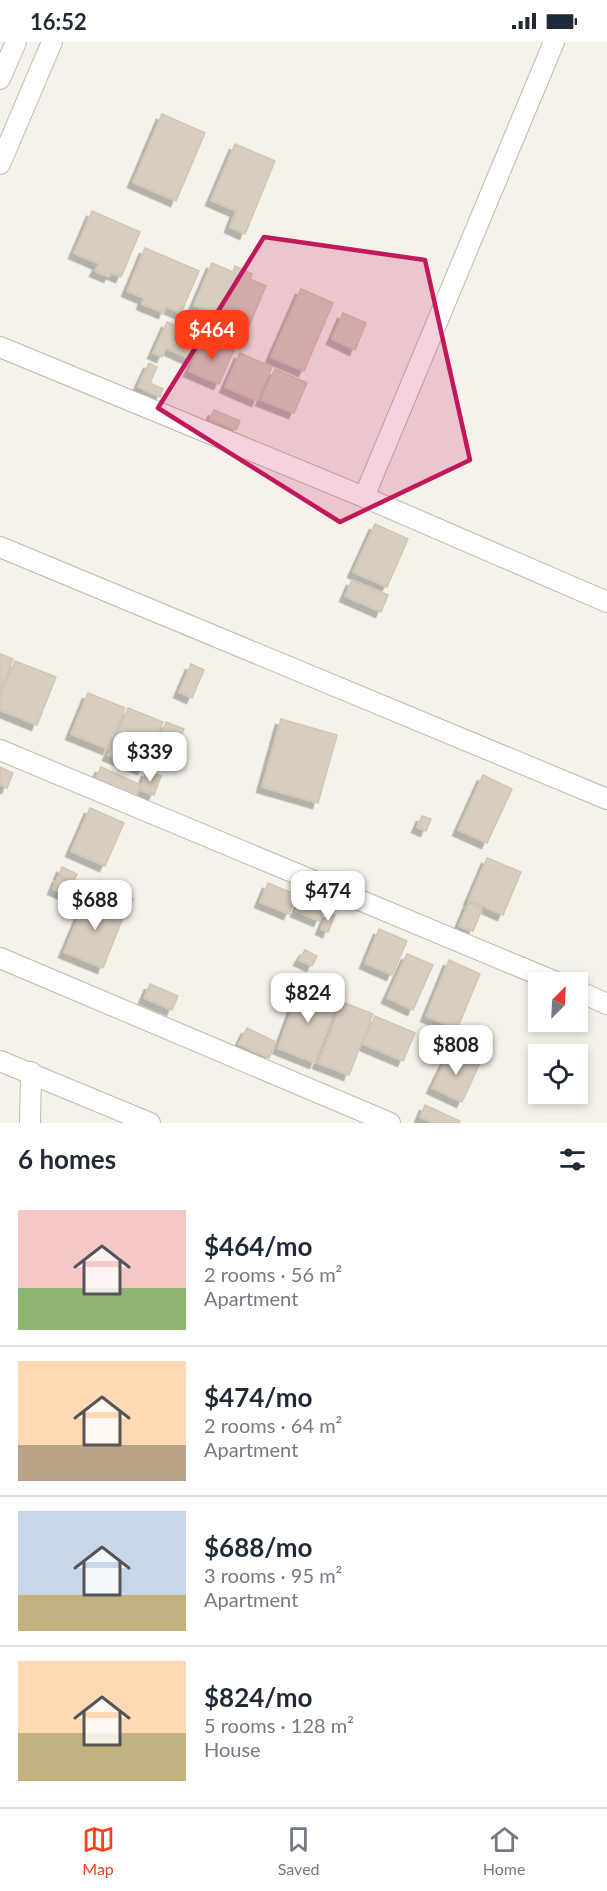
<!DOCTYPE html>
<html lang="en">
<head>
<meta charset="utf-8">
<style>
  :root { --surface:#fff; --page:#f6f6f7; --text:#1f2937; --muted:#747a83; --line:#e0e1e3; --accent:#fe3f19 }
  body { margin:0; font-family:Lato,sans-serif; background:var(--page); color:var(--text); height:100vh; display:flex; flex-direction:column; font-size:22px; white-space:nowrap }
  * { box-sizing:border-box; margin:0 }
  p { font-size:20px; color:var(--muted) }
  .icon { flex:none; width:33px; height:33px; fill:none; stroke:currentColor; stroke-width:2; stroke-linecap:round; stroke-linejoin:round }
  .map { position:relative; height:1081px; overflow:hidden }
  .sheet { display:flex; flex-direction:column; background:var(--surface); flex:1 }
  .sheet>* { flex:none }
  .needle { width:39px; rotate:24deg }
  .fabs { position:absolute; left:528px; top:930px; display:grid; gap:12px }
  .fabs a { display:grid; place-items:center; width:60px; height:60px; border-radius:0px; background:var(--surface); box-shadow:0 3px 9px #0003; font-size:30px }
  .price { position:absolute; translate:-50% -51px; padding:0 14px; border-radius:12px; background:#fff; color:#222; font-size:20px; line-height:39px; filter:drop-shadow(0 2px 3px #0008) }
  .price::after { content:''; position:absolute; left:50%; top:36px; width:18px; height:14px; margin-left:-9px; background:inherit; clip-path:polygon(0 0,100% 0,50% 100%) }
  .price.active { background:var(--accent); color:#fff }
  ul { padding:0; list-style:none }
  li { display:flex; align-items:center; gap:18px; height:150px; padding:0 18px }
  li+li { border-top:2px solid var(--line) }
  li span { display:grid; place-items:center; flex:none; width:168px; height:120px; border-radius:0px; color:#555 }
  li>.icon { margin-inline-start:auto }
  span .icon { width:72px; height:72px; fill:#fffc; stroke-width:1 }
  li b { font-size:26px }
  h2 { display:flex; justify-content:space-between; align-items:center; height:72px; padding:0 18px; font-size:26px }
  .status { display:flex; justify-content:space-between; align-items:center; height:42px; padding:0 30px; background:var(--surface); direction:ltr }
  .status svg { height:16px; fill:currentColor }
  .tab-bar { display:flex; justify-content:space-around; align-items:center; height:84px; border-top:2px solid var(--line); background:var(--surface); font-size:16px; color:var(--muted) }
  .tab-bar a { display:grid; justify-items:center; gap:3px }
  .tab-bar .active { color:var(--accent) }
  .map>svg:first-child { display:block }
  .building { fill:#d7cebf; stroke:#d2c6b2; stroke-width:1.5; filter:url(#shadow) }
  .lines { fill:none; stroke-linecap:round; stroke-linejoin:round }
  .minor-casing { stroke:#c1baac; stroke-width:22 }
  .minor { stroke:#fff; stroke-width:20 }
  .marked { fill:#c2185b; fill-opacity:0.2; stroke:#c2185b; stroke-width:4.5; stroke-linejoin:round }
</style>
</head>
<body>
<div class="status"><b>16:52</b><svg viewBox="0 0 49 12"><path d="M0 12V9h3v3zM5 12V6h3v6zM10 12V3h3v9zM15 12V0h3v12zM26 1h20v11H26zM47 4h2v5h-2z"/></svg></div>
<div class="map">
<svg width="607" height="1081" viewBox="0 0 607 1081">
  <defs>
    <filter id="shadow"><feDropShadow dx="-5.5" dy="5.5" stdDeviation="0" flood-color="#0004"/></filter>
  </defs>
  <rect width="100%" height="100%" fill="#f5f2ea"/>
  <g class="building">
    <polygon points="162,72 205,91 176,159 133,140"/>
    <polygon points="235,102 275,119 245,192 230,185 236,169 211,158"/>
    <polygon points="92,169 140,190 121,235 111,231 109,235 95,229 99,222 74,211"/>
    <polygon points="145,206 199,229 181,271 166,265 164,271 142,262 144,256 127,249"/>
    <polygon points="212,221 233,230 235,224 252,232 250,237 266,244 248,286 230,278 227,284 213,278 215,272 194,263"/>
    <polygon points="301,247 333,261 304,329 271,315"/>
    <polygon points="343,271 366,281 355,308 332,297"/>
    <polygon points="167,280 200,295 190,317 166,306 162,315 153,311"/>
    <polygon points="204,295 234,308 219,342 189,329"/>
    <polygon points="240,311 272,325 257,359 225,345"/>
    <polygon points="149,321 157,325 150,341 163,347 160,355 138,345"/>
    <polygon points="275,327 307,341 294,371 261,358"/>
    <polygon points="214,368 240,379 236,388 210,377"/>
    <polygon points="375,482 408,497 387,545 353,530"/>
    <polygon points="352,538 388,553 381,570 345,554"/>
    <polygon points="0,612 13,617 0,649"/>
    <polygon points="15,619 56,635 37,683 0,668 0,655"/>
    <polygon points="191,622 204,628 192,656 179,650"/>
    <polygon points="88,651 125,666 108,707 71,692"/>
    <polygon points="128,666 163,680 143,727 108,713"/>
    <polygon points="281,677 337,693 318,761 262,745"/>
    <polygon points="166,680 184,687 178,701 161,693"/>
    <polygon points="0,725 13,731 7,746 0,743"/>
    <polygon points="101,725 141,743 135,756 95,737"/>
    <polygon points="147,729 161,734 154,753 140,748"/>
    <polygon points="483,733 512,747 487,801 458,788"/>
    <polygon points="90,766 124,781 105,824 71,809"/>
    <polygon points="422,774 431,777 426,789 417,785"/>
    <polygon points="487,816 521,830 503,873 469,858"/>
    <polygon points="62,825 77,832 73,840 59,833"/>
    <polygon points="58,835 84,846 79,858 53,847"/>
    <polygon points="268,841 297,853 289,872 260,860"/>
    <polygon points="100,843 133,857 129,867 96,852"/>
    <polygon points="88,853 126,868 103,926 64,910"/>
    <polygon points="302,856 325,866 319,879 296,869"/>
    <polygon points="469,860 482,867 473,889 459,884"/>
    <polygon points="328,870 335,873 328,890 321,887"/>
    <polygon points="379,887 407,899 392,933 365,921"/>
    <polygon points="305,908 317,914 312,924 299,918"/>
    <polygon points="407,912 433,923 413,968 387,956"/>
    <polygon points="449,918 480,932 457,987 426,974"/>
    <polygon points="150,942 178,954 172,968 144,956"/>
    <polygon points="301,944 339,958 315,1021 278,1006"/>
    <polygon points="342,960 373,972 349,1033 318,1021"/>
    <polygon points="375,974 415,991 403,1019 363,1002"/>
    <polygon points="247,986 276,1000 269,1016 239,1002"/>
    <polygon points="451,1007 480,1021 462,1060 432,1046"/>
    <polygon points="425,1063 460,1079 459,1081 434,1081 420,1075"/>
  </g>
  <g class="lines">
    <defs>
      <g id="minor">
        <polyline points="0,37 16,0"/>
        <polyline points="0,122 52,0"/>
        <polyline points="0,305 364,455 607,560"/>
        <polyline points="364,455 554,0"/>
        <polyline points="0,505 607,757"/>
        <polyline points="0,708 556,940"/>
        <polyline points="0,916 390,1081"/>
        <polyline points="578,949 607,962"/>
        <polyline points="0,1019 150,1081"/>
        <polyline points="30,1081 31,1030"/>
      </g>
    </defs>
    <use href="#minor" class="minor-casing"/>
    <use href="#minor" class="minor"/>
  </g>
  <path class="marked" d="M264 195 425 218 470 418 340 480 158 366Z"/>
</svg>
<div class="fabs">
<a><svg class="needle" viewBox="-14 -14 28 28"><path d="M0-13l5 13h-10z" fill="#e53935"/><path d="M0 13l5-13h-10z" fill="#747a83"/></svg></a>
<a><svg class="icon" aria-label="locate" viewBox="0 0 24 24"><circle cx="12" cy="12" r="6"/><path d="M12 2v4M12 18v4M2 12h4M18 12h4"/></svg></a>
</div>
<b class="price active" style="left:212px;top:319px">$464</b>
<b class="price" style="left:150px;top:741px">$339</b>
<b class="price" style="left:328px;top:880px">$474</b>
<b class="price" style="left:95px;top:889px">$688</b>
<b class="price" style="left:308px;top:982px">$824</b>
<b class="price" style="left:456px;top:1034px">$808</b>
</div>
<section class="sheet">
<h2>6 homes<svg class="icon" aria-label="filters" viewBox="0 0 24 24"><path d="M4 7h16M4 17h16"/><circle cx="9" cy="7" r="2"/><circle cx="15" cy="17" r="2"/></svg></h2>
<ul>
<li><span style="background:linear-gradient(#f6c9c9 65%,#8fb573 0)"><svg class="icon" aria-label="home" viewBox="0 0 24 24"><path d="M3 11l9-7 9 7M6 9v11h12V9"/></svg></span><div><b>$464/mo</b><p>2 rooms · 56 m²</p><p>Apartment</p></div></li>
<li><span style="background:linear-gradient(#ffd9b3 70%,#b9a48a 0)"><svg class="icon" aria-label="home" viewBox="0 0 24 24"><path d="M3 11l9-7 9 7M6 9v11h12V9"/></svg></span><div><b>$474/mo</b><p>2 rooms · 64 m²</p><p>Apartment</p></div></li>
<li><span style="background:linear-gradient(#c9d6e8 70%,#c2b280 0)"><svg class="icon" aria-label="home" viewBox="0 0 24 24"><path d="M3 11l9-7 9 7M6 9v11h12V9"/></svg></span><div><b>$688/mo</b><p>3 rooms · 95 m²</p><p>Apartment</p></div></li>
<li><span style="background:linear-gradient(#ffd9b3 60%,#c2b280 0)"><svg class="icon" aria-label="home" viewBox="0 0 24 24"><path d="M3 11l9-7 9 7M6 9v11h12V9"/></svg></span><div><b>$824/mo</b><p>5 rooms · 128 m²</p><p>House</p></div></li>
</ul>
</section>
<nav class="tab-bar">
<a class="active"><svg class="icon" aria-label="map" viewBox="0 0 24 24"><path d="M3 6l6-2 6 2 6-2v14l-6 2-6-2-6 2zM9 4v14M15 6v14"/></svg>Map</a>
<a><svg class="icon" aria-label="saved" viewBox="0 0 24 24"><path d="M7 4h10v16l-5-4-5 4z"/></svg>Saved</a>
<a><svg class="icon" aria-label="home" viewBox="0 0 24 24"><path d="M3 11l9-7 9 7M6 9v11h12V9"/></svg>Home</a>
</nav>
</body>
</html>
